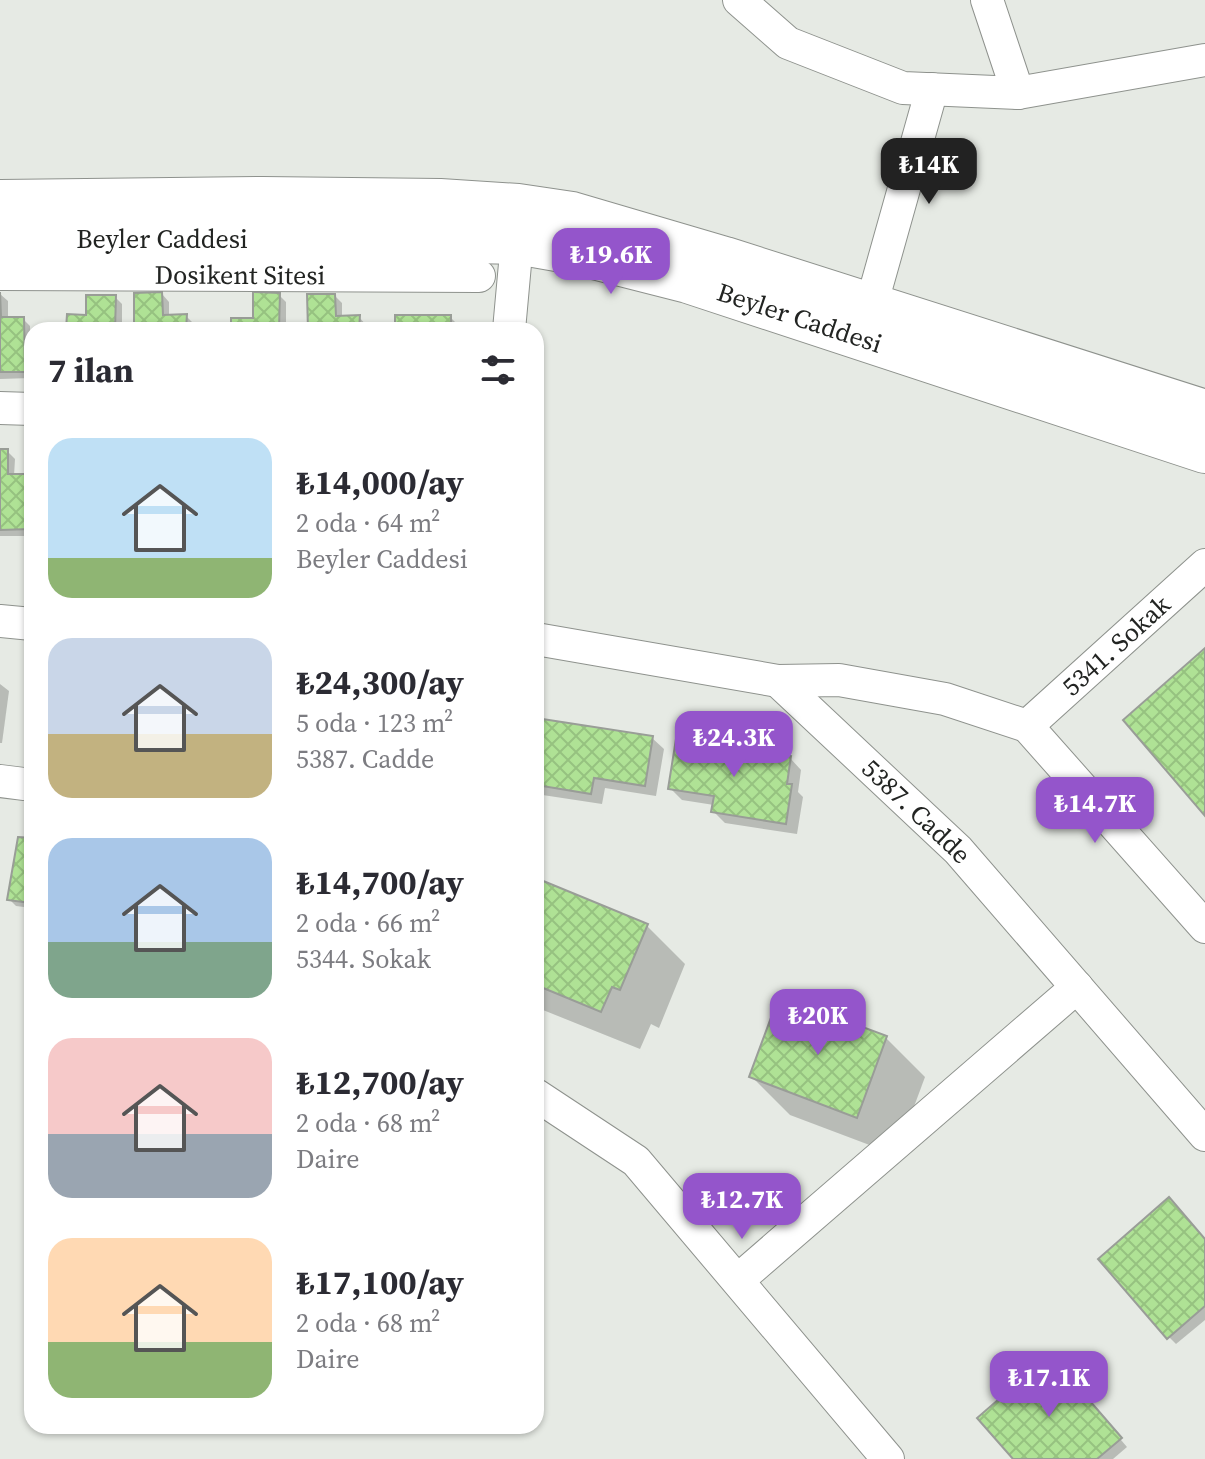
<!DOCTYPE html>
<html lang="tr">
<head>
<meta charset="utf-8">
<style>
  :root { --surface:#fff; --page:#f2f2f3; --text:#2b2b33; --muted:#7c7c81; --accent:#9455cb }
  body { margin:0; font-family:"Source Serif 4",serif; background:var(--page); color:var(--text); height:100vh; display:flex; flex-direction:column; font-size:30px; white-space:nowrap }
  * { box-sizing:border-box; margin:0 }
  p { font-size:26px; color:var(--muted) }
  .icon { flex:none; width:44px; height:44px; fill:none; stroke:currentColor; stroke-width:2; stroke-linecap:round; stroke-linejoin:round }
  .map { position:relative; flex:1; overflow:hidden }
  .sheet { position:absolute; left:24px; top:322px; width:520px; height:1112px; display:flex; flex-direction:column; background:var(--surface); border-radius:24px; box-shadow:0 2px 6px #0004 }
  .sheet>* { flex:none }
  .price { position:absolute; translate:-50% -68px; padding:0 18px; border-radius:16px; background:var(--accent); color:#fff; font-size:26px; line-height:52px; filter:drop-shadow(0 2px 4px #0008) }
  .price::after { content:''; position:absolute; left:50%; top:48px; width:24px; height:18px; margin-left:-12px; background:inherit; clip-path:polygon(0 0,100% 0,50% 100%) }
  .price.selected { background:#222; color:#fff }
  ul { padding:0; list-style:none }
  li { display:flex; align-items:center; gap:24px; height:200px; padding:0 24px }
  li span { display:grid; place-items:center; flex:none; width:224px; height:160px; border-radius:24px; color:#555 }
  li>.icon { margin-inline-start:auto }
  span .icon { width:96px; height:96px; fill:#fffc; stroke-width:1 }
  li b { font-size:34px }
  h2 { display:flex; justify-content:space-between; align-items:center; height:96px; padding:0 24px; font-size:34px }
  .map>svg:first-child { display:block }
  .shadow { fill:#0003 }
  .building { fill:url(#building-cross-hatch); stroke:#999d97; stroke-width:2 }
  .lines { fill:none; stroke-linecap:round; stroke-linejoin:round }
  .minor-casing { stroke:#8e928d; stroke-width:34 }
  .secondary-casing { stroke:#8e928d; stroke-width:46 }
  .minor { stroke:#fff; stroke-width:32 }
  .secondary { stroke:#fff; stroke-width:44 }
  .labels { text-anchor:middle; dominant-baseline:central; stroke-width:8; stroke-linejoin:round; paint-order:stroke }
  .street-label { font-size:26px; fill:#222422; stroke:#fff }
</style>
</head>
<body>
<div class="map">
<svg width="1205" height="1459" viewBox="0 0 1205 1459">
  <defs>
    <pattern id="building-cross-hatch" width="8" height="8" patternUnits="userSpaceOnUse" patternTransform="scale(2)"><rect width="8" height="8" fill="#afe295"/><path d="M0 0l8 8M0 8l8-8" fill="none" stroke="#96c280"/></pattern>
  </defs>
  <rect width="100%" height="100%" fill="#e6eae4"/>
  <g class="shadow">
    <polygon points="0,294 8,301 8,319 23,319 30,326 31,378 0,379"/>
    <polygon points="162,294 169,302 169,316 186,316 193,323 193,330 136,330"/>
    <polygon points="279,295 286,302 286,330 233,330 255,320"/>
    <polygon points="335,296 342,303 342,318 359,317 366,325 366,330 310,330"/>
    <polygon points="115,297 122,304 122,330 68,330"/>
    <polygon points="450,317 457,324 457,330 397,330"/>
    <polygon points="0,451 7,451 15,459 14,476 32,478 32,536 0,536"/>
    <polygon points="0,684 9,691 2,743 0,743"/>
    <polygon points="536,720 652,738 664,749 656,796 605,788 602,804 536,794"/>
    <polygon points="790,758 801,770 798,792 803,797 797,834 725,823 713,811 714,805 682,800 670,788"/>
    <polygon points="32,840 32,908 16,906 9,899"/>
    <polygon points="536,880 647,926 685,964 659,1028 651,1024 640,1049 543,1010 536,1002"/>
    <polygon points="781,998 886,1038 925,1077 896,1155 790,1115 751,1076"/>
    <polygon points="1205,1240 1205,1320 1176,1344 1169,1337"/>
    <polygon points="1057,1365 1127,1447 1113,1459 1015,1459"/>
  </g>
  <g class="building">
    <polygon points="0,292 1,317 24,317 25,372 0,372"/>
    <polygon points="162,292 163,315 187,314 186,330 134,330 134,293"/>
    <polygon points="253,292 280,293 279,330 231,330 231,318 253,318"/>
    <polygon points="307,294 335,294 336,316 360,315 359,330 308,330"/>
    <polygon points="86,295 116,295 115,330 66,330 67,314 86,315"/>
    <rect x="395" y="315" width="56" height="15"/>
    <polygon points="0,449 8,449 8,474 31,474 31,529 0,530"/>
    <polygon points="1205,648 1205,816 1123,720"/>
    <polygon points="536,718 653,736 645,786 594,778 591,794 536,785"/>
    <polygon points="676,739 791,756 787,784 792,784 786,824 711,812 714,796 668,789"/>
    <polygon points="18,837 32,838 32,903 7,900"/>
    <polygon points="536,878 648,924 620,990 612,987 601,1012 536,985"/>
    <polygon points="779,996 887,1036 857,1118 749,1077"/>
    <polygon points="1169,1197 1205,1239 1205,1306 1167,1339 1098,1259"/>
    <polygon points="1050,1355 1122,1438 1097,1459 1013,1459 977,1418"/>
  </g>
  <g class="lines">
    <defs>
      <g id="minor">
        <polyline points="739,0 788,43 903,88 1018,93 1205,60"/>
        <polyline points="987,0 1018,93"/>
        <path id="s1" d="M0 274 479 276"/>
        <polyline points="871,306 932,89"/>
        <polyline points="509,330 517,242"/>
        <polyline points="0,408 32,409"/>
        <polyline points="0,621 32,624"/>
        <polyline points="536,639 778,681 839,680 945,699 1027,726"/>
        <path id="s2" d="M778 681 958 850 1205 1135"/>
        <polyline points="1027,726 1205,927"/>
        <path id="s3" d="M1027 726 1205 565"/>
        <polyline points="0,781 32,785"/>
        <polyline points="536,1095 636,1161 888,1459"/>
        <polyline points="738,1280 1077,987"/>
      </g>
      <g id="secondary">
        <polyline points="0,202 263,199 440,201 518,206 572,214 725,259 1205,412"/>
        <path id="s4" d="M0 239H358L517 242 574 252 688 281 1205 451"/>
      </g>
    </defs>
    <use href="#minor" class="minor-casing"/>
    <use href="#secondary" class="secondary-casing"/>
    <use href="#minor" class="minor"/>
    <use href="#secondary" class="secondary"/>
  </g>
  <g class="labels">
    <g class="street-label">
      <text stroke="none"><textPath href="#s4" startOffset="162">Beyler Caddesi</textPath></text>
      <text stroke="none"><textPath href="#s1" startOffset="240">Dosikent Sitesi</textPath></text>
      <text stroke="none"><textPath href="#s4" startOffset="810">Beyler Caddesi</textPath></text>
      <text stroke="none"><textPath href="#s3" startOffset="120">5341. Sokak</textPath></text>
      <text stroke="none"><textPath href="#s2" startOffset="190">5387. Cadde</textPath></text>
    </g>
  </g>
</svg>
<b class="price selected" style="left:929px;top:206px">₺14K</b>
<b class="price" style="left:611px;top:296px">₺19.6K</b>
<b class="price" style="left:734px;top:779px">₺24.3K</b>
<b class="price" style="left:1095px;top:845px">₺14.7K</b>
<b class="price" style="left:818px;top:1057px">₺20K</b>
<b class="price" style="left:742px;top:1241px">₺12.7K</b>
<b class="price" style="left:1049px;top:1419px">₺17.1K</b>
<section class="sheet">
<h2>7 ilan<svg class="icon" aria-label="filters" viewBox="0 0 24 24"><path d="M4 7h16M4 17h16"/><circle cx="9" cy="7" r="2"/><circle cx="15" cy="17" r="2"/></svg></h2>
<ul>
<li><span style="background:linear-gradient(#bfe0f5 75%,#8fb573 0)"><svg class="icon" aria-label="home" viewBox="0 0 24 24"><path d="M3 11l9-7 9 7M6 9v11h12V9"/></svg></span><div><b>₺14,000/ay</b><p>2 oda · 64 m²</p><p>Beyler Caddesi</p></div></li>
<li><span style="background:linear-gradient(#c9d6e8 60%,#c2b280 0)"><svg class="icon" aria-label="home" viewBox="0 0 24 24"><path d="M3 11l9-7 9 7M6 9v11h12V9"/></svg></span><div><b>₺24,300/ay</b><p>5 oda · 123 m²</p><p>5387. Cadde</p></div></li>
<li><span style="background:linear-gradient(#a9c7e8 65%,#7fa58c 0)"><svg class="icon" aria-label="home" viewBox="0 0 24 24"><path d="M3 11l9-7 9 7M6 9v11h12V9"/></svg></span><div><b>₺14,700/ay</b><p>2 oda · 66 m²</p><p>5344. Sokak</p></div></li>
<li><span style="background:linear-gradient(#f6c9c9 60%,#9aa5b1 0)"><svg class="icon" aria-label="home" viewBox="0 0 24 24"><path d="M3 11l9-7 9 7M6 9v11h12V9"/></svg></span><div><b>₺12,700/ay</b><p>2 oda · 68 m²</p><p>Daire</p></div></li>
<li><span style="background:linear-gradient(#ffd9b3 65%,#8fb573 0)"><svg class="icon" aria-label="home" viewBox="0 0 24 24"><path d="M3 11l9-7 9 7M6 9v11h12V9"/></svg></span><div><b>₺17,100/ay</b><p>2 oda · 68 m²</p><p>Daire</p></div></li>
</ul>
</section>
</div>
</body>
</html>
